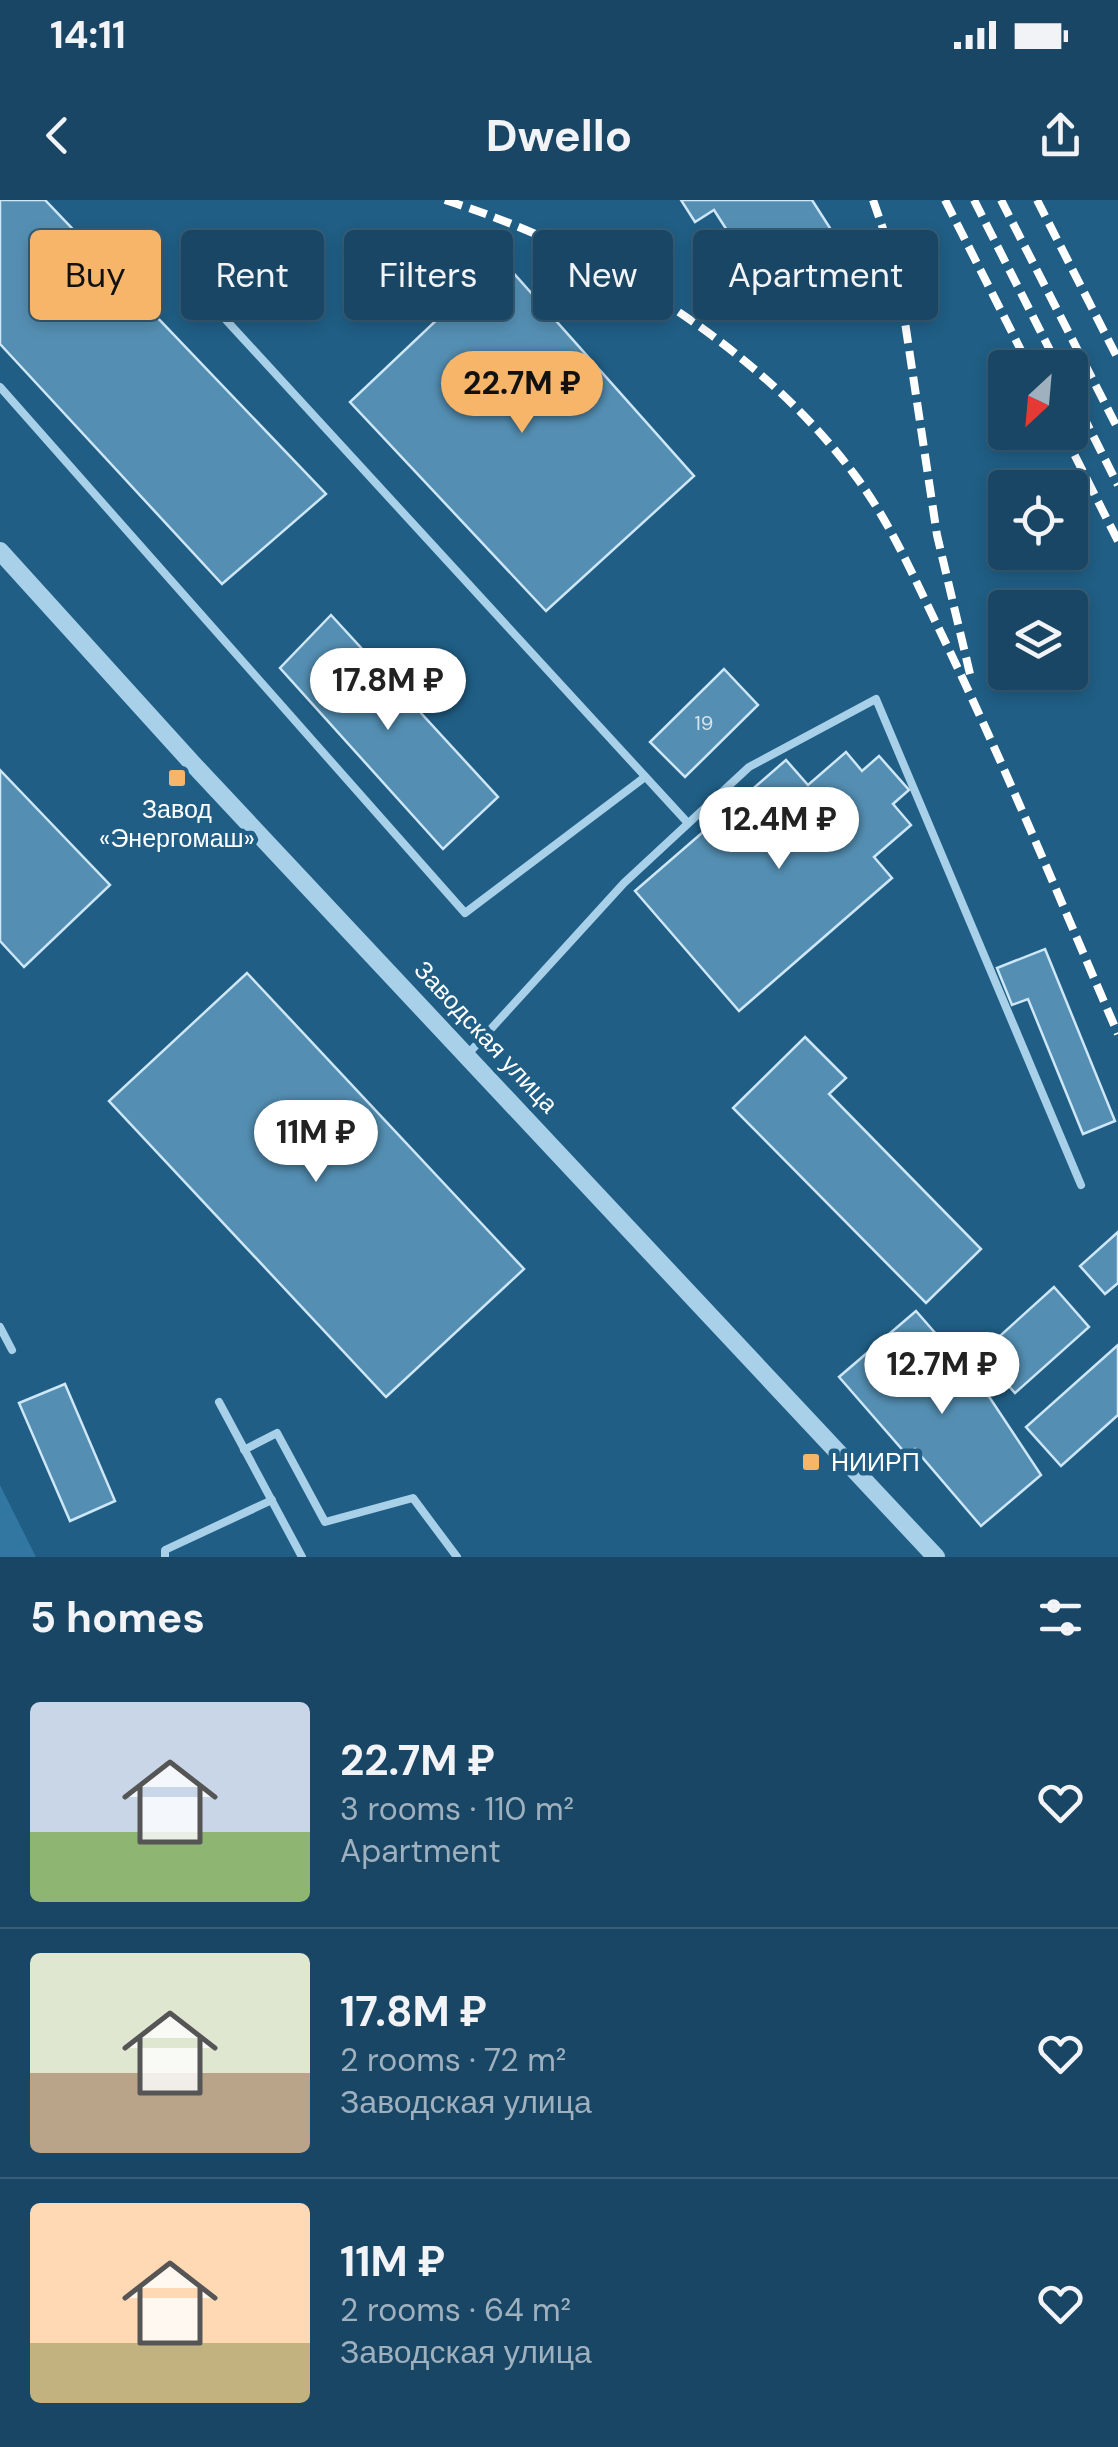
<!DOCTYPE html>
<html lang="en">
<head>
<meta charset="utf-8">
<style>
  :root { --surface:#184664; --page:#214d6a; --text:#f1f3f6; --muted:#9fb1bf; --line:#365e78; --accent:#f7b569 }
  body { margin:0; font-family:"DM Sans",sans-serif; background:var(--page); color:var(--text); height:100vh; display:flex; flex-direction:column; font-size:38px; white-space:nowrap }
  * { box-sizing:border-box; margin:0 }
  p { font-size:32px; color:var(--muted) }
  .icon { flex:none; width:55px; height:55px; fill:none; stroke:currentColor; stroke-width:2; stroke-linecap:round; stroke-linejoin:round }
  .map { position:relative; height:1357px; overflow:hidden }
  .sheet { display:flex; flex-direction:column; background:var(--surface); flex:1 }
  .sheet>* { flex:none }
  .top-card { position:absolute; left:30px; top:30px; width:1060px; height:90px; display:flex; gap:20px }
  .needle { width:65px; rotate:206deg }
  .controls { position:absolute; left:988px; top:150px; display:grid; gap:20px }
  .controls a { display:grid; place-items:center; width:100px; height:100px; border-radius:10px; background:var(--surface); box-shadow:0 5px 15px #0003,0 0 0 2px var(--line); font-size:50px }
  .price { position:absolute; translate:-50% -85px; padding:0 22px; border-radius:35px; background:#fff; color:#222; font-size:32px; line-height:65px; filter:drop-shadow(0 2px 5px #0008) }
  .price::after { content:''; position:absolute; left:50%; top:60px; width:30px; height:22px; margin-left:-15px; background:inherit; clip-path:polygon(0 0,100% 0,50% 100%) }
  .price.on { background:var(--accent); color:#111 }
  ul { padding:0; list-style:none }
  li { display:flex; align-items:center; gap:30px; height:250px; padding:0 30px }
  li+li { border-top:2px solid var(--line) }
  li span { display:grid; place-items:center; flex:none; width:280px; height:200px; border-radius:10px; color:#555 }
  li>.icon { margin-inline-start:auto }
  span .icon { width:120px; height:120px; fill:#fffc; stroke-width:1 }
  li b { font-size:42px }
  h2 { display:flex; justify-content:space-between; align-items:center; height:120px; padding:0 30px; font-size:42px }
  .pill { padding:0 35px; border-radius:10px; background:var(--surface); box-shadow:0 5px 15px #0003,0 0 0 2px var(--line); font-size:35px; line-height:90px }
  .pill.on { background:var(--accent); color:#111 }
  .status { display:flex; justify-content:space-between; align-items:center; height:70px; padding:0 50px; background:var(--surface); direction:ltr }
  .status svg { height:28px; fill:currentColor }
  header { display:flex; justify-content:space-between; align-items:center; height:130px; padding:0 30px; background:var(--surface); font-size:45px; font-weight:700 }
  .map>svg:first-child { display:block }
  .green { fill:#3177a1 }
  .building { fill:#548fb3; stroke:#cde7f7; stroke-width:2.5 }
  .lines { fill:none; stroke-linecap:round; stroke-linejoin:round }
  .service { stroke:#a8d1e9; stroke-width:8 }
  .tertiary { stroke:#a8d1e9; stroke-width:18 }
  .rail { stroke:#fff; stroke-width:8; stroke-dasharray:18 8; stroke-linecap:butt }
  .poi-dot { fill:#f7b569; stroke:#205e85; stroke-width:4 }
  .labels { text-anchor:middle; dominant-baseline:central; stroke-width:9; stroke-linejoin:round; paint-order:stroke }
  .number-label { font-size:20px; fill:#d4e3ec }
  .poi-label { font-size:25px; fill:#fff; stroke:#205e85 }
  .street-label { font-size:25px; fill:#fff; stroke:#205e85 }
</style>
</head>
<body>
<div class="status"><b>14:11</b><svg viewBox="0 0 49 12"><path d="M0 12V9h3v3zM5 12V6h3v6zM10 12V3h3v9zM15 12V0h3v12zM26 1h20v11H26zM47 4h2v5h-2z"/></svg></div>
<header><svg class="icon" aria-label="back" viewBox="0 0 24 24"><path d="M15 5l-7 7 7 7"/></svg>Dwello<svg class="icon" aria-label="share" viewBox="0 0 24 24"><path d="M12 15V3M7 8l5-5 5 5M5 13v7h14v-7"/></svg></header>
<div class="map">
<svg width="1118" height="1357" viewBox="0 0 1118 1357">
  <rect width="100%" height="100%" fill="#205e85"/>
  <polygon class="green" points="0,1285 36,1357 0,1357"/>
  <g class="building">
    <polygon points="0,0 45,0 326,294 222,384 0,144"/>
    <polygon points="681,0 812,0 855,67 802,101 760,35 739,49 714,10 695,22"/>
    <polygon points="501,59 694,276 546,411 350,202"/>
    <polygon points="331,415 498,597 443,649 280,468"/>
    <polygon points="724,469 758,505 685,577 650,542"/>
    <polygon points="846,552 862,571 879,556 909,590 893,604 911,625 874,657 892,678 739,811 635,691 786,560 808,585"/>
    <polygon points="0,570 110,685 24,767 0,741"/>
    <polygon points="1045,749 1115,921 1083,934 1028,799 1012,805 997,768"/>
    <polygon points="247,773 524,1069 386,1197 109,901"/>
    <polygon points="805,837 846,878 829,894 981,1049 926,1103 733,908"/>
    <polygon points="1118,1032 1118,1083 1105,1094 1080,1066"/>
    <polygon points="1054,1087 1089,1127 1015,1193 980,1154"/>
    <polygon points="916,1111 984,1189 1041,1275 981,1326 915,1249 907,1255 839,1177"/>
    <polygon points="1118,1145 1118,1215 1061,1266 1026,1227"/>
    <polygon points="65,1184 115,1301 70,1321 19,1203"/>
  </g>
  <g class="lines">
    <g class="service">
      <polyline points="204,96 687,622"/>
      <polyline points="0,187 465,713 645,577"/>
      <polyline points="468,854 624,683 749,567 876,499 1081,985"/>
      <polyline points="0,1127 12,1150"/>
      <polyline points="219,1202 302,1357"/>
      <polyline points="244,1250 277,1233 325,1322 413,1298 457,1357"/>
      <polyline points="165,1357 165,1350 272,1300"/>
    </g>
    <polyline class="tertiary" points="0,351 193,564 936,1357"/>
    <g class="rail">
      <path d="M445 0C599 49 756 144 854 274 890 321 915 380 941 433 1005 565 1060 700 1118 834"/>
      <polyline points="873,0 897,69 937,335 970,474"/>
      <polyline points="945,0 1030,168"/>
      <polyline points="974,0 1059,168"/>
      <polyline points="1001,0 1118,229"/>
      <polyline points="1037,0 1118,159"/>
      <polyline points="1070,190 1118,285"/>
      <polyline points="1063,232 1118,341"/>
    </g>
  </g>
  <g class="poi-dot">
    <rect x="167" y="568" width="20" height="20" rx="5"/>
    <rect x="801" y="1252" width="20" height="20" rx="5"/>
  </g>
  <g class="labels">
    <g class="number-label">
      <text x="704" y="523">19</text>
    </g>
    <g class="poi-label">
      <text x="177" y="609">Завод<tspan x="177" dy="29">«Энергомаш»</tspan></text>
      <text x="831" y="1262" text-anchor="start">НИИРП</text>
    </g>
    <g class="street-label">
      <text transform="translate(486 837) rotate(47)">Заводская улица</text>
    </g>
  </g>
</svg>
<div class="controls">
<a><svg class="needle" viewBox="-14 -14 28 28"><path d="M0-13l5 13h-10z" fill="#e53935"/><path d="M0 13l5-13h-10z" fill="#9fb1bf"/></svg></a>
<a><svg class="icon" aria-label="locate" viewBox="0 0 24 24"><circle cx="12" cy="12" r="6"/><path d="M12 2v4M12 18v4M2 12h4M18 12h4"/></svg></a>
<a><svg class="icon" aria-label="layers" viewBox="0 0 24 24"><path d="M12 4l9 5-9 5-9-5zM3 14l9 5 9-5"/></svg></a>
</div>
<b class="price on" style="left:522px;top:236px">22.7M ₽</b>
<b class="price" style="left:388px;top:533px">17.8M ₽</b>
<b class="price" style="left:779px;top:672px">12.4M ₽</b>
<b class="price" style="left:316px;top:985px">11M ₽</b>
<b class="price" style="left:942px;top:1217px">12.7M ₽</b>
<div class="top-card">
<a class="pill on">Buy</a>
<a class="pill">Rent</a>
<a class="pill">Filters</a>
<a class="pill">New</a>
<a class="pill">Apartment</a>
</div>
</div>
<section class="sheet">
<h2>5 homes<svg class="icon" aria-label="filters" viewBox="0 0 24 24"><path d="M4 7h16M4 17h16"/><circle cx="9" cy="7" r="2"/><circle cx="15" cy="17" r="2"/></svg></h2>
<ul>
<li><span style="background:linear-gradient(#c9d6e8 65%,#8fb573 0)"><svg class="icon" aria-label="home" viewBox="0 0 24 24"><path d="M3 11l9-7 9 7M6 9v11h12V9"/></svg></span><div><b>22.7M ₽</b><p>3 rooms · 110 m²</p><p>Apartment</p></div><svg class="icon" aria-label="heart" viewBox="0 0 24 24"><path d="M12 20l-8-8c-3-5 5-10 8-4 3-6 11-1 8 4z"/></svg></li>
<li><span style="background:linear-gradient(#dfe7d0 60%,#b9a48a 0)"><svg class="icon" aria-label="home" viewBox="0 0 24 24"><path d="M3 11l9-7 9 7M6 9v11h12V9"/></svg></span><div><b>17.8M ₽</b><p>2 rooms · 72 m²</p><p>Заводская улица</p></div><svg class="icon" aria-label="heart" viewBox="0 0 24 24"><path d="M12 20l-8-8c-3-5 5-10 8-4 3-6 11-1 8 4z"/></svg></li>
<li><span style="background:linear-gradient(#ffd9b3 70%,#c2b280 0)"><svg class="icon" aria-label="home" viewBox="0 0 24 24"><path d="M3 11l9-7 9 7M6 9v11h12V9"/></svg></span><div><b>11M ₽</b><p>2 rooms · 64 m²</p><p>Заводская улица</p></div><svg class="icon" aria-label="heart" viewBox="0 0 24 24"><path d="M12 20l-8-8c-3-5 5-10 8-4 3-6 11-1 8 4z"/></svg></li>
</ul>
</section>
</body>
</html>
